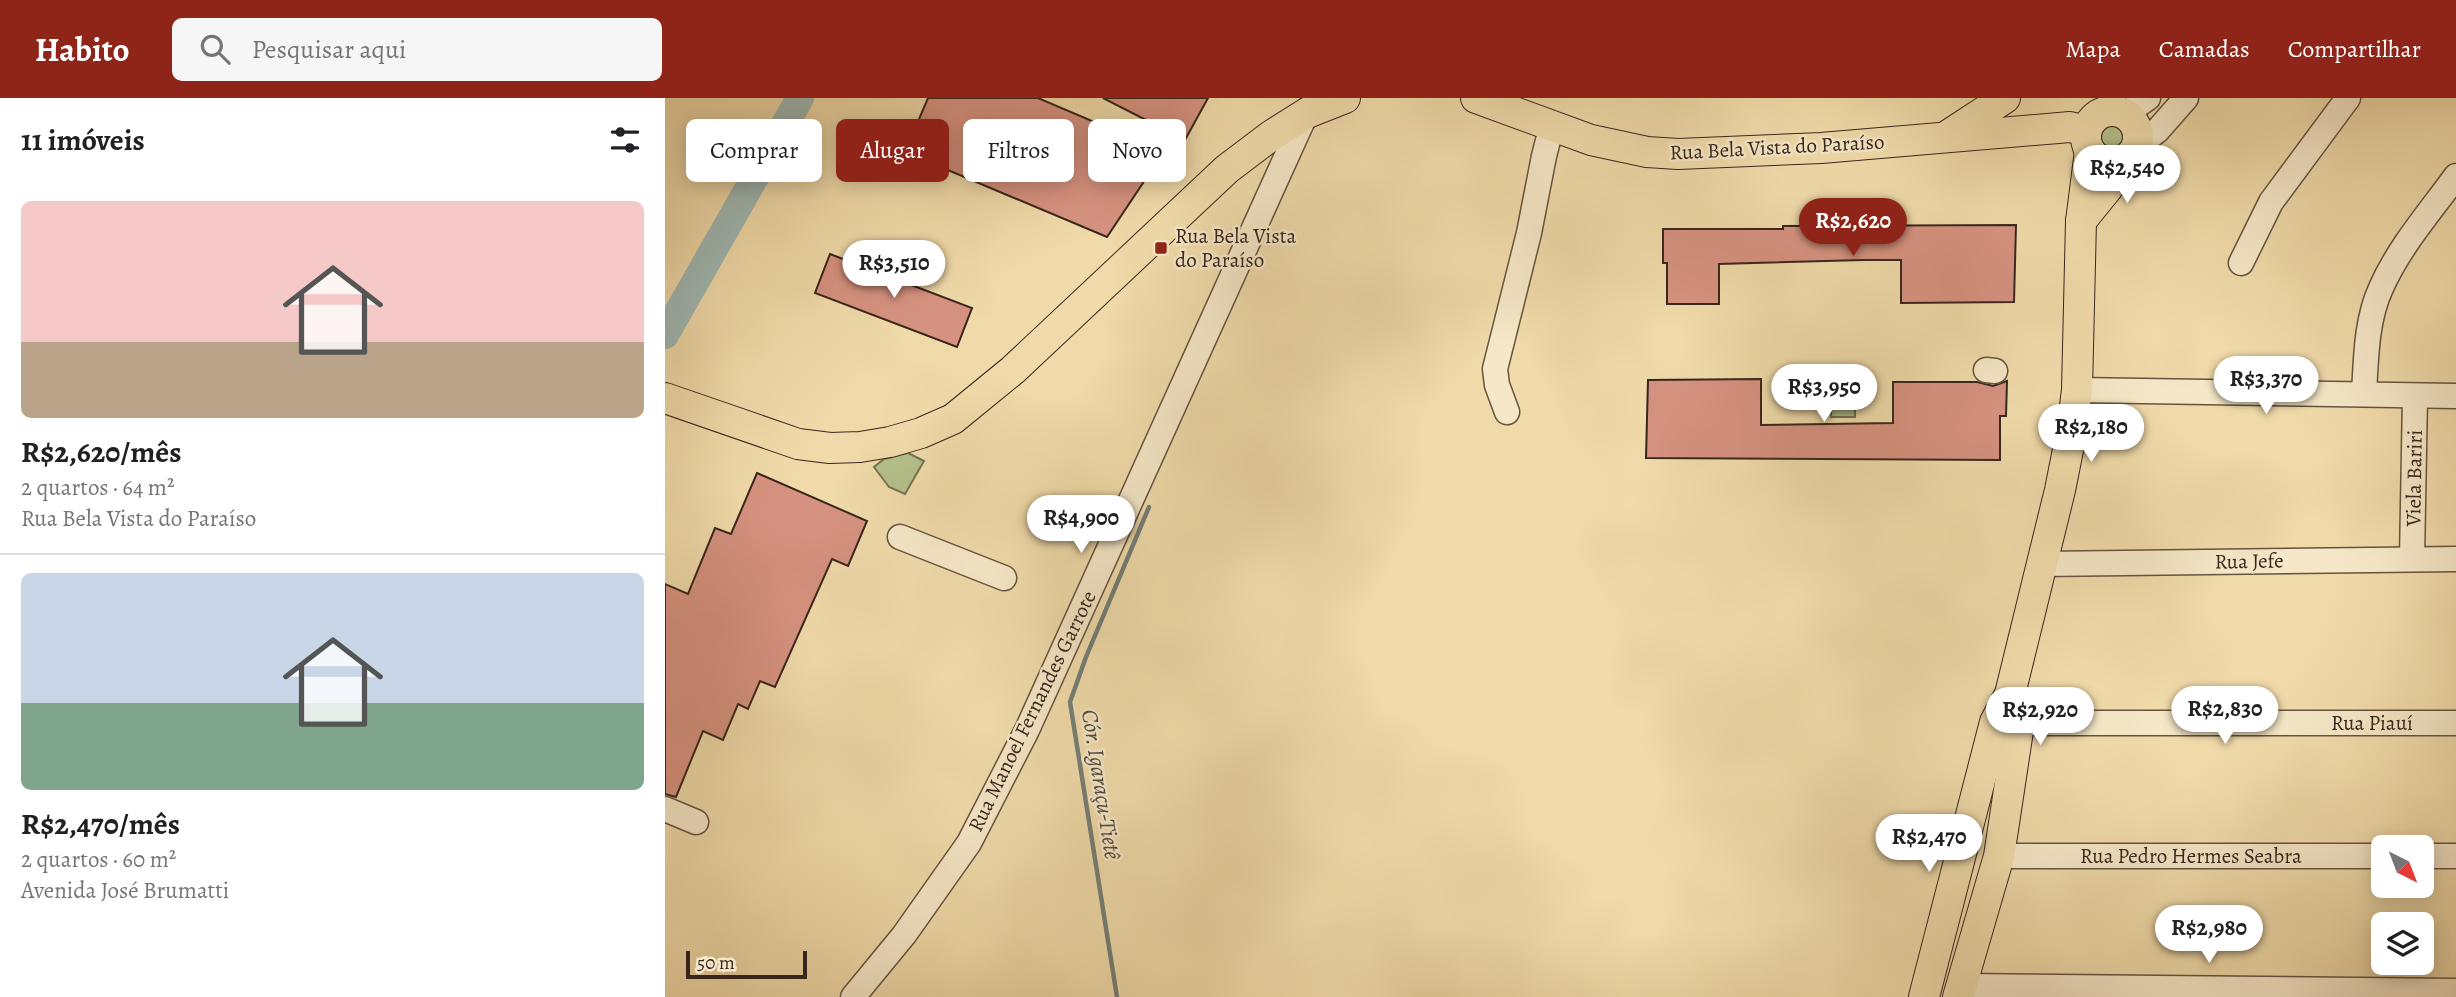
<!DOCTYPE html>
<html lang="pt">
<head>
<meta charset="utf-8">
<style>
  :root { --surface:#fff; --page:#f6f6f6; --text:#202124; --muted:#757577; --line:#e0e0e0; --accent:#8f2418 }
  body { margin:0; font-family:Alegreya,serif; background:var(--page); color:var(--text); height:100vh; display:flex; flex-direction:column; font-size:26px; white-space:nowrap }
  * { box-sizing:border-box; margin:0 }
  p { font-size:23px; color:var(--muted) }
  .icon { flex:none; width:38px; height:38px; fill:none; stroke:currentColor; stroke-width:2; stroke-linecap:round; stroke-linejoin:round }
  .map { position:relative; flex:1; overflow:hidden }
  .drawer { display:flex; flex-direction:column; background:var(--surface); width:665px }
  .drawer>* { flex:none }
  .guide { position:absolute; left:21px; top:21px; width:665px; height:63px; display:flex; gap:14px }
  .needle { width:46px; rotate:138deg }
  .tools { position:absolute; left:1706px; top:737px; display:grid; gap:14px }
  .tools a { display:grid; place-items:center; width:63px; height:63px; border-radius:10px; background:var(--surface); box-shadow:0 4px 18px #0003; font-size:35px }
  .scale { position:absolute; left:21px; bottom:18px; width:121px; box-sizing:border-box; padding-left:7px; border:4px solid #38261d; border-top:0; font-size:19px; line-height:24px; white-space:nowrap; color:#38261d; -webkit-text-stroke:5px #f5e7c7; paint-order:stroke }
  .price { position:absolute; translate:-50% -60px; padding:0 16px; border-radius:24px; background:#fff; color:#222; font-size:23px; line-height:46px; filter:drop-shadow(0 2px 4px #0008) }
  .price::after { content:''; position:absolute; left:50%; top:42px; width:21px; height:16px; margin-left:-10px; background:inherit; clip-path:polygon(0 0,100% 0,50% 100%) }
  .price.current { background:var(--accent); color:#fff }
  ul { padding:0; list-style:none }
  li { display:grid; align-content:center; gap:14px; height:371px; padding:0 21px }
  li+li { border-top:2px solid var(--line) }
  li span { display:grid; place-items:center; height:217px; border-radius:10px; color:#555 }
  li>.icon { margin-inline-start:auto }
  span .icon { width:126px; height:126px; fill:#fffc; stroke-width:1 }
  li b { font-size:30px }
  h2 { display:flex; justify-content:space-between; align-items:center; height:84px; padding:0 21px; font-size:30px }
  .pill { padding:0 24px; border-radius:10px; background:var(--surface); box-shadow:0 4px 18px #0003; font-size:24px; line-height:63px }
  .pill.current { background:var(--accent); color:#fff }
  header { display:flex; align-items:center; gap:42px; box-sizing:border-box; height:98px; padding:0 35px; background:var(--accent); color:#fff }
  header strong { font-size:33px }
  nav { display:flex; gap:38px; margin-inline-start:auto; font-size:24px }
  .search { width:490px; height:63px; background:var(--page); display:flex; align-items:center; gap:18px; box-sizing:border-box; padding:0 24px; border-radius:10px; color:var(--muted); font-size:26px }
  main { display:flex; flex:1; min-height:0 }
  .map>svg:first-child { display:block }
  .green { fill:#b5c18b; stroke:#767454; stroke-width:2 }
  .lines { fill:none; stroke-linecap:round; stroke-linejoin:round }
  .stream { stroke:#757e77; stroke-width:4.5 }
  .river { stroke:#9eb8b3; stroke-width:28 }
  .building { fill:#d69280; stroke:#38261d; stroke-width:2 }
  .minor-casing { stroke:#665340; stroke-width:27 }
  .major-casing { stroke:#38261d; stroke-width:32 }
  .minor { stroke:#f5e7c7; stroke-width:24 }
  .major { stroke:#f0daa9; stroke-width:30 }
  .poi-dot { fill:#8f2418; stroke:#f5e7c7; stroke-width:2.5 }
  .labels { text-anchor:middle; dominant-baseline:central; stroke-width:5; stroke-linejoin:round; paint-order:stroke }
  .street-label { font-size:21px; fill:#38261d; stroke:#f5e7c7 }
  .poi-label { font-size:21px; fill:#38261d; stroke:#f5e7c7; text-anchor:start }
  .water-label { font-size:23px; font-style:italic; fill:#524a42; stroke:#f5e7c7 }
</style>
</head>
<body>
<header>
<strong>Habito</strong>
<div class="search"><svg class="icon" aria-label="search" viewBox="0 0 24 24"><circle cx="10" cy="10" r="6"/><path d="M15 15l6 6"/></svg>Pesquisar aqui</div>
<nav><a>Mapa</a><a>Camadas</a><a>Compartilhar</a></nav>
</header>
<main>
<section class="drawer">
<h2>11 imóveis<svg class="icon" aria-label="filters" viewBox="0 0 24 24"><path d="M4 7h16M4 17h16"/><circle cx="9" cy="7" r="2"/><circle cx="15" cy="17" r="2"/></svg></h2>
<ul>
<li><span style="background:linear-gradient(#f6c9c9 65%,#b9a48a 0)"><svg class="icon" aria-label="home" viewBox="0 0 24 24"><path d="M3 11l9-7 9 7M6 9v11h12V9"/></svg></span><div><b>R$2,620/mês</b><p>2 quartos · 64 m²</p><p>Rua Bela Vista do Paraíso</p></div></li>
<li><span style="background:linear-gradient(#c9d6e8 60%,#7fa58c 0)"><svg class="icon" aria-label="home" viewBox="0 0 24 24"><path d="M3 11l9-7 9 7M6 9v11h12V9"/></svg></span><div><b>R$2,470/mês</b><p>2 quartos · 60 m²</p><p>Avenida José Brumatti</p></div></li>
</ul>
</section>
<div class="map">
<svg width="1791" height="899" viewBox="0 0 1791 899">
  <rect width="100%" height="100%" fill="#f0daa9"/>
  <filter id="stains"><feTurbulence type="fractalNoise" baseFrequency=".00286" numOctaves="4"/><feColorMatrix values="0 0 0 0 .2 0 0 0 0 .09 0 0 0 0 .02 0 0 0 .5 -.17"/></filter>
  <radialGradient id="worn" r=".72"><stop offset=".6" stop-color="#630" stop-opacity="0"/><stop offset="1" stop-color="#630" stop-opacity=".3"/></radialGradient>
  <g class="green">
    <circle cx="1447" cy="41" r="15"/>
    <polygon points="1190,283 1190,319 1166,319 1166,284"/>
    <polygon points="243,355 259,363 240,396 224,389 209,369 219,361"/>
  </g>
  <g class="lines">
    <polyline class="stream" points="452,899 405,604 421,559 484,409"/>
    <polyline class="river" points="0,237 135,0"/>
  </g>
  <g class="building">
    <polygon points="263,0 373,0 514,60 509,74 492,74 480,82 442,139 240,54"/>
    <polygon points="438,0 543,0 520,42"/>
    <polygon points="1351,127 1349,204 1236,205 1236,162 1198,162 1054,166 1054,206 1002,206 1002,165 998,165 998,131 1118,131 1118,128"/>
    <polygon points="165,156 307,210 292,249 150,195"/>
    <polygon points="1096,281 1096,327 1228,325 1228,284 1312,284 1328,288 1342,283 1341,318 1335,318 1335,362 981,360 983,282"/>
    <polygon points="92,375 202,423 183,468 167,461 110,589 95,583 83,611 73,606 58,642 38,633 11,699 0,696 0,486 23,496 50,430 66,436"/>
  </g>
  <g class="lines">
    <defs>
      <g id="minor">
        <polyline points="1460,16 1483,0"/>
        <polyline points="1471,49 1492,33 1521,0"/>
        <polyline points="1576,165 1606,104 1683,0"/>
        <polyline points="1321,272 1330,273"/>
        <polyline points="1412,292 1791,298"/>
        <path d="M1699 296C1701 262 1701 222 1716 190 1734 149 1765 114 1791 78"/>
        <polyline points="842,314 832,287 830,271 864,135 879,58 887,27"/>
        <polyline points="235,439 339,480"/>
        <polyline points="1747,461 1750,298"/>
        <polyline points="1377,466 1791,461"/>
        <polyline points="1338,625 1791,625"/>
        <polyline points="0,711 31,724"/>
        <polyline points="1334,758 1718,758"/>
        <polyline points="1757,758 1791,758"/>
        <polyline points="1296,888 1791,893"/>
        <polyline points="188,899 239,837 304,745 362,632 643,11"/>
      </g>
      <g id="major">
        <polyline points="811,0 926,42 982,54 1013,56 1156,50 1405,29 1421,33"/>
        <circle cx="1447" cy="39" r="26"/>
        <polyline points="1285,36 1340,0"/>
        <polyline points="1416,123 1442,91 1463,59"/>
        <polyline points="0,300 133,346 165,350 195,349 225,344 256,335 288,321 348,272 562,71 607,37 642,15 680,0"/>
        <polyline points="1259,899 1330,624 1345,596 1395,392 1407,332 1412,292 1416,123 1425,53"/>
        <polyline points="1293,899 1334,758 1354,626 1345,596"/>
      </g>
    </defs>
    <use href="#minor" class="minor-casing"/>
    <use href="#major" class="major-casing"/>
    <use href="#minor" class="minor"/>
    <use href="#major" class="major"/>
  </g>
  <rect class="poi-dot" x="489" y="143" width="14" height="14" rx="3.5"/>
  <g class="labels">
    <g class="street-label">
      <text transform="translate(1112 49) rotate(-3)">Rua Bela Vista do Paraíso</text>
      <text transform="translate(1749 380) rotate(-89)">Viela Bariri</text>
      <text transform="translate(1584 463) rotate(-1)">Rua Jefe</text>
      <text transform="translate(367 613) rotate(-64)">Rua Manoel Fernandes Garrote</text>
      <text x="1707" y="625">Rua Piauí</text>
      <text x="1526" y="758">Rua Pedro Hermes Seabra</text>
    </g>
    <g class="poi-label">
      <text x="510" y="138">Rua Bela Vista<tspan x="510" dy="24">do Paraíso</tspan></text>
    </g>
    <g class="water-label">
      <text transform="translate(436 686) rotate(81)">Cór. Igaraçu-Tietê</text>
    </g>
  </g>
  <rect width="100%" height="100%" filter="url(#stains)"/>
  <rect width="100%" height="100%" fill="url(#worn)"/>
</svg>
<div class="tools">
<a><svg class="needle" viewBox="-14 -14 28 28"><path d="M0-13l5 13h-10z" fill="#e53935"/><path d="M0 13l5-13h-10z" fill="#757577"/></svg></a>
<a><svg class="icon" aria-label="layers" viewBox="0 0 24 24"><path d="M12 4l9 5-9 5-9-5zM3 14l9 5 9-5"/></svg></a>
</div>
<div class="scale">50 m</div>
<b class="price" style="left:1462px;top:107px">R$2,540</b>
<b class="price current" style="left:1188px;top:160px">R$2,620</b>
<b class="price" style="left:229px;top:202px">R$3,510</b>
<b class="price" style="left:1601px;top:318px">R$3,370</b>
<b class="price" style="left:1159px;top:326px">R$3,950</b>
<b class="price" style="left:1426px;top:366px">R$2,180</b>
<b class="price" style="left:416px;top:457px">R$4,900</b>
<b class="price" style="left:1560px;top:648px">R$2,830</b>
<b class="price" style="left:1375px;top:649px">R$2,920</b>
<b class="price" style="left:1264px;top:776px">R$2,470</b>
<b class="price" style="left:1544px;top:867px">R$2,980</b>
<div class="guide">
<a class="pill">Comprar</a>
<a class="pill current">Alugar</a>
<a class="pill">Filtros</a>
<a class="pill">Novo</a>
</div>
</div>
</main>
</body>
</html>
